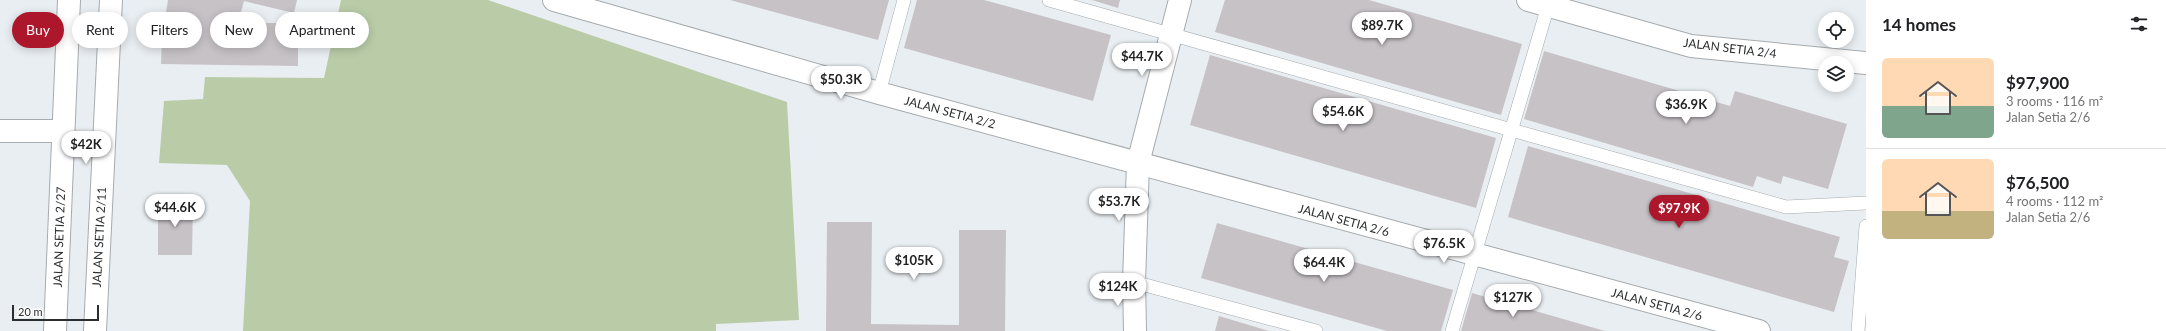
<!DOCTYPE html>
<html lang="en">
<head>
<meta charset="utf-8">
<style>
  :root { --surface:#fff; --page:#f2f2f2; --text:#202124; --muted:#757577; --line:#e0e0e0; --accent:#ac172b }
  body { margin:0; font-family:Lato,sans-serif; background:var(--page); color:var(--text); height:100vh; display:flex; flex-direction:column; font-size:15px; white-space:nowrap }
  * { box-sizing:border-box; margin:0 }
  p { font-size:13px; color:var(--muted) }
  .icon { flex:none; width:22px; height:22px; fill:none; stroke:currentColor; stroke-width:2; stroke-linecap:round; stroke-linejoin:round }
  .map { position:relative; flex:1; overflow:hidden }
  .drawer { display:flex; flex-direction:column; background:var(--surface); width:300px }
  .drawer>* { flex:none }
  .hud { position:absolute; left:12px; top:12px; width:380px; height:36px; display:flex; gap:8px }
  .tools { position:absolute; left:1818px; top:12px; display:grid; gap:8px }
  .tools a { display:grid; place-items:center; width:36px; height:36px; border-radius:50%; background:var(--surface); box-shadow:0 2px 10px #0003; font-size:20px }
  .scale { position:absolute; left:12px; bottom:10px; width:87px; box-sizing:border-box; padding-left:4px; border:2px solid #2b2d2e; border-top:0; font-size:11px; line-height:14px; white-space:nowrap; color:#2b2d2e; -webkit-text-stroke:3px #fff; paint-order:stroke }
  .price { position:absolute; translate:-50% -34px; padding:0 9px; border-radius:14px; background:#fff; color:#222; font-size:13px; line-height:26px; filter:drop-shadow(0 1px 2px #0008) }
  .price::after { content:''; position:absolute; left:50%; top:24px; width:12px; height:9px; margin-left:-6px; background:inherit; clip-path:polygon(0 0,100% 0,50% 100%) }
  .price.active { background:var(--accent); color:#fff }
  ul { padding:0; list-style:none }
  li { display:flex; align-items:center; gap:12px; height:100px; padding:0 16px }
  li+li { border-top:1px solid var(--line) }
  li span { display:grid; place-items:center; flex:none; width:112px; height:80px; border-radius:6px; color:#555 }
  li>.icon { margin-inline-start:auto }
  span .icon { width:48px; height:48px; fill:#fffc; stroke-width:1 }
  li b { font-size:17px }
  h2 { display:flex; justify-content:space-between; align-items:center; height:48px; padding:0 16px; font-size:17px }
  .pill { padding:0 14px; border-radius:18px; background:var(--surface); box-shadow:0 2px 10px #0003; font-size:14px; line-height:36px }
  .pill.active { background:var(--accent); color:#fff }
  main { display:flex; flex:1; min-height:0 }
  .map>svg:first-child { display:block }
  .green { fill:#b9cca7 }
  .building { fill:#c7c2c6 }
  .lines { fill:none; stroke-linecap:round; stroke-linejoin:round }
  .service-casing { stroke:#a6abae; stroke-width:14 }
  .minor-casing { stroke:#a6abae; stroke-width:24 }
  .service { stroke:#fff; stroke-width:13 }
  .minor { stroke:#fff; stroke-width:22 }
  .labels { text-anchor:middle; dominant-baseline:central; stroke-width:4; stroke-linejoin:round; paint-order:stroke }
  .street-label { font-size:12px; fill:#2b2d2e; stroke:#fff }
</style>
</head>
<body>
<main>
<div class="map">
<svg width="1866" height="331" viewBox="0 0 1866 331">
  <rect width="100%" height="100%" fill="#e9eef2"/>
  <polygon class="green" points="341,0 488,0 787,102 799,320 716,324 716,331 243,331 250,201 227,165 159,163 164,101 203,99 205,77 324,78"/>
  <g class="building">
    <polygon points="168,0 297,0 294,13 244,1 235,35 261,38 262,23 298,23 298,66 161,64 162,36"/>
    <polygon points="730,0 889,0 878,40"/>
    <polygon points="917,0 984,0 1111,35 1093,101 904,48"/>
    <polygon points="1092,0 1120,0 1118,8"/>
    <polygon points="1225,0 1369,0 1522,44 1501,115 1215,32"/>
    <polygon points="1544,51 1730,106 1735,91 1847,124 1828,189 1783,176 1781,184 1757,176 1753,187 1524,119"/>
    <polygon points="1210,55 1496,138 1476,208 1190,125"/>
    <polygon points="1528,146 1840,237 1834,257 1849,261 1834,312 1508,217"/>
    <polygon points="158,201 193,202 192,255 158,255"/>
    <polygon points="827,222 872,222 871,324 959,325 959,230 1006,230 1005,331 826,331"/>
    <polygon points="1217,223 1453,290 1441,331 1387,331 1201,278"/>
    <polygon points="1472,293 1605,331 1461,331"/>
    <polygon points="1219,316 1269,331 1215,331"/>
  </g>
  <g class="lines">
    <defs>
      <g id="service">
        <polyline points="1049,0 1786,207 1866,203"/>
        <polyline points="879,93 904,0"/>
        <polyline points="1134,282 1316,331"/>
        <polyline points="1452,331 1548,6"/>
        <polyline points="1858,331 1866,226"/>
      </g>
      <g id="minor">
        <polyline points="554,0 879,93 1759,331"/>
        <polyline points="1528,0 1691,46 1866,63"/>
        <polyline points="0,131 63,131"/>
        <polyline points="55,331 69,0"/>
        <polyline points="95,331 111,0"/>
        <polyline points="1135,331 1134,282 1138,163 1180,0"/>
      </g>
    </defs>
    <use href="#service" class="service-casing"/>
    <use href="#minor" class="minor-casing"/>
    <use href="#service" class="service"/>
    <use href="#minor" class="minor"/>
  </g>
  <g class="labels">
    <g class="street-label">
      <text transform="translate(1730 48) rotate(7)">JALAN SETIA 2/4</text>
      <text transform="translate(950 112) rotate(15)">JALAN SETIA 2/2</text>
      <text transform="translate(1344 220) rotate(15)">JALAN SETIA 2/6</text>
      <text transform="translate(59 237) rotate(-88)">JALAN SETIA 2/27</text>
      <text transform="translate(99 237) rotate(-87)">JALAN SETIA 2/11</text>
      <text transform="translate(1657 304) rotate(15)">JALAN SETIA 2/6</text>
    </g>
  </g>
</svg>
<div class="tools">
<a><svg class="icon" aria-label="locate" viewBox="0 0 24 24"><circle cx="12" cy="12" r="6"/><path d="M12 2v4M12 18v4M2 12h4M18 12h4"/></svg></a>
<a><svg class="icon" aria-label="layers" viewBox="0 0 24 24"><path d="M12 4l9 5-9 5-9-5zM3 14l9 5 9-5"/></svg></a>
</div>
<div class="scale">20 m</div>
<b class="price" style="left:1382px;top:46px">$89.7K</b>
<b class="price" style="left:1142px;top:77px">$44.7K</b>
<b class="price" style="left:841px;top:100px">$50.3K</b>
<b class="price" style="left:1686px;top:125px">$36.9K</b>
<b class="price" style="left:1343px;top:132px">$54.6K</b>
<b class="price" style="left:86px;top:165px">$42K</b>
<b class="price" style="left:1119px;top:222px">$53.7K</b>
<b class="price" style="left:175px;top:228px">$44.6K</b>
<b class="price active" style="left:1679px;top:229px">$97.9K</b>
<b class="price" style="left:1444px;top:264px">$76.5K</b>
<b class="price" style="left:914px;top:281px">$105K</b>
<b class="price" style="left:1324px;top:283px">$64.4K</b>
<b class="price" style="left:1118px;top:307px">$124K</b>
<b class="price" style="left:1513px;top:318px">$127K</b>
<div class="hud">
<a class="pill active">Buy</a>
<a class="pill">Rent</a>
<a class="pill">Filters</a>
<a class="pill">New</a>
<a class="pill">Apartment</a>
</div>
</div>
<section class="drawer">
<h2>14 homes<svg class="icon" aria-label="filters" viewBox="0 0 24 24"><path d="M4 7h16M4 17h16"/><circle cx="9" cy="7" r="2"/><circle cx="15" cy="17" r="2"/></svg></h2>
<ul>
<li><span style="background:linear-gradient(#ffd9b3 60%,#7fa58c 0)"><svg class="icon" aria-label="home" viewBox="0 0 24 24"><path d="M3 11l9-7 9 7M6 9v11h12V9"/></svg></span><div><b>$97,900</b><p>3 rooms · 116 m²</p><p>Jalan Setia 2/6</p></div></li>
<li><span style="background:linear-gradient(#ffd9b3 65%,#c2b280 0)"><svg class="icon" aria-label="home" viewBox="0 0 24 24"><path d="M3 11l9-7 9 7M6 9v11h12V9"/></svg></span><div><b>$76,500</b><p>4 rooms · 112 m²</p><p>Jalan Setia 2/6</p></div></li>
</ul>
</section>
</main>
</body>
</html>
